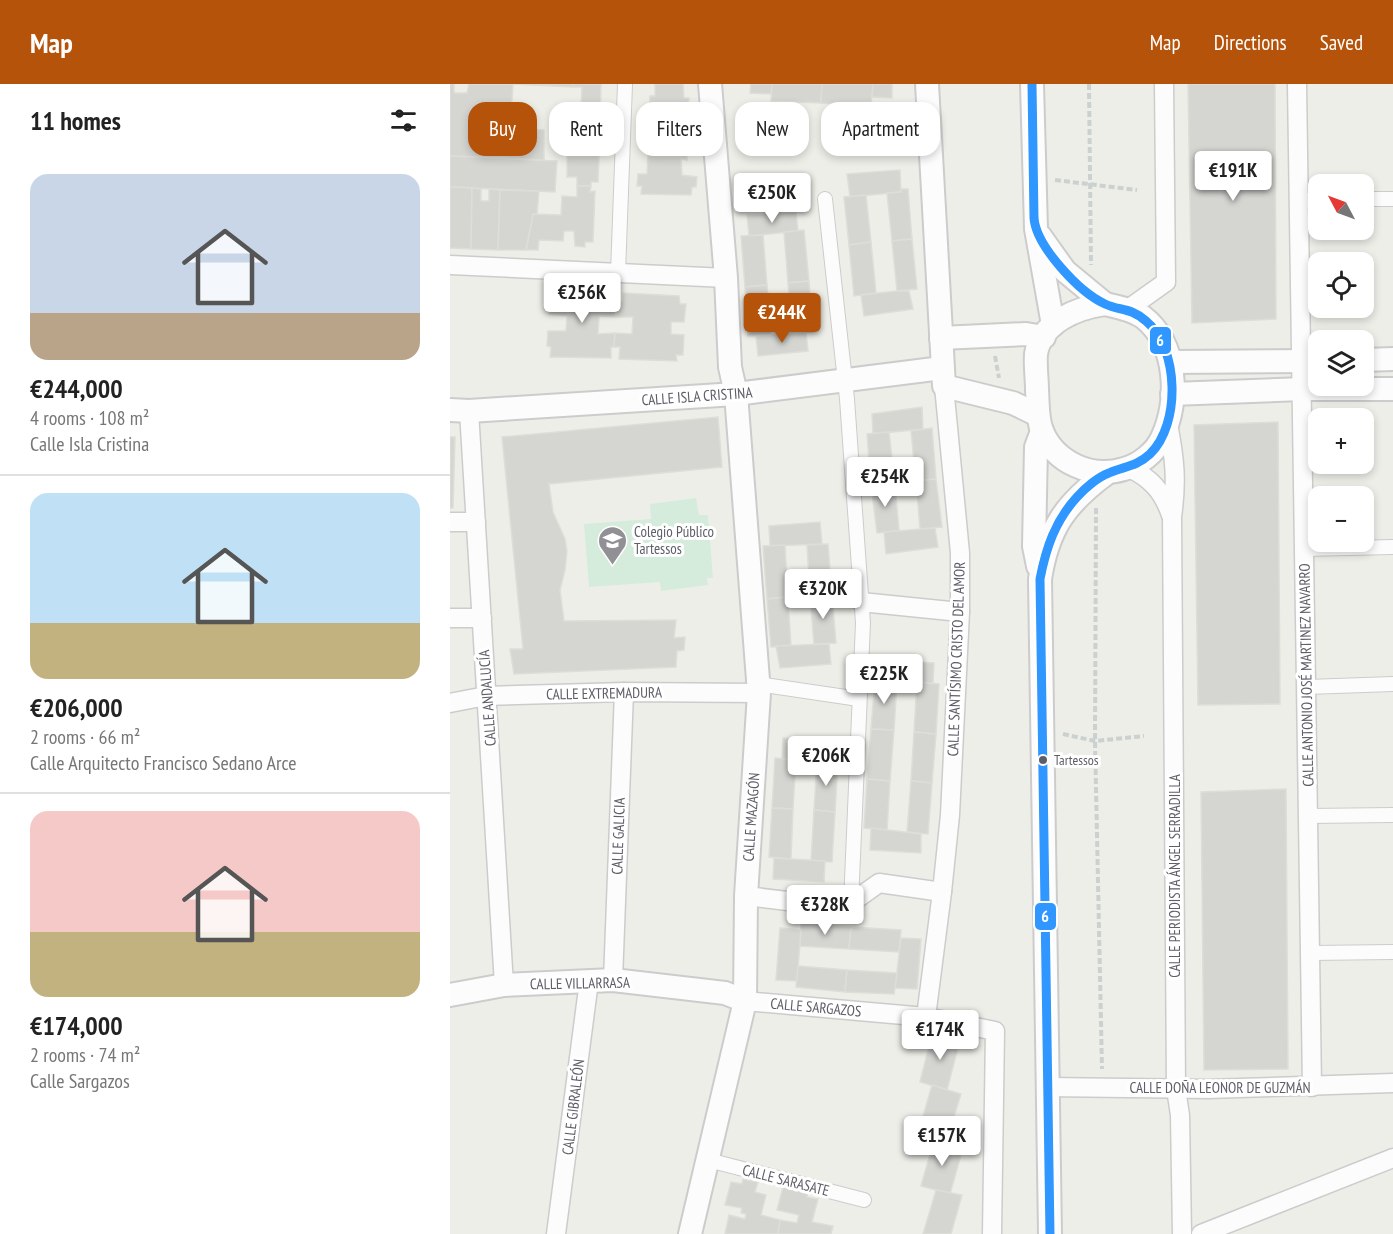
<!DOCTYPE html>
<html lang="en">
<head>
<meta charset="utf-8">
<style>
  :root { --surface:#fff; --page:#f2f2f2; --text:#222; --muted:#767676; --line:#e0e0e0; --accent:#b45309 }
  body { margin:0; font-family:"PT Sans Narrow",sans-serif; background:var(--page); color:var(--text); height:100vh; display:flex; flex-direction:column; font-size:22px; white-space:nowrap }
  * { box-sizing:border-box; margin:0 }
  p { font-size:20px; color:var(--muted) }
  .icon { flex:none; width:33px; height:33px; fill:none; stroke:currentColor; stroke-width:2; stroke-linecap:round; stroke-linejoin:round }
  .map { position:relative; flex:1; overflow:hidden }
  .panel { display:flex; flex-direction:column; background:var(--surface); width:450px }
  .panel>* { flex:none }
  .guide { position:absolute; left:18px; top:18px; width:570px; height:54px; display:flex; gap:12px }
  .needle { width:39px; rotate:311deg }
  .fabs { position:absolute; left:858px; top:90px; display:grid; gap:12px }
  .fabs a { display:grid; place-items:center; width:66px; height:66px; border-radius:12px; background:var(--surface); box-shadow:0 3px 9px #0003; font-size:30px }
  .price { position:absolute; translate:-50% -51px; padding:0 14px; border-radius:6px; background:#fff; color:#222; font-size:20px; line-height:39px; filter:drop-shadow(0 2px 3px #0008) }
  .price::after { content:''; position:absolute; left:50%; top:36px; width:18px; height:14px; margin-left:-9px; background:inherit; clip-path:polygon(0 0,100% 0,50% 100%) }
  .price.active { background:var(--accent); color:#fff }
  ul { padding:0; list-style:none }
  li { display:grid; align-content:center; gap:12px; height:318px; padding:0 30px }
  li+li { border-top:2px solid var(--line) }
  li span { display:grid; place-items:center; height:186px; border-radius:18px; color:#555 }
  li>.icon { margin-inline-start:auto }
  span .icon { width:108px; height:108px; fill:#fffc; stroke-width:1 }
  li b { font-size:26px }
  h2 { display:flex; justify-content:space-between; align-items:center; height:72px; padding:0 30px; font-size:26px }
  .chip { padding:0 21px; border-radius:18px; background:var(--surface); box-shadow:0 3px 9px #0003; font-size:21px; line-height:54px }
  .chip.active { background:var(--accent); color:#fff }
  header { display:flex; align-items:center; gap:36px; box-sizing:border-box; height:84px; padding:0 30px; background:var(--accent); color:#fff }
  header strong { font-size:28px }
  nav { display:flex; gap:33px; margin-inline-start:auto; font-size:21px }
  main { display:flex; flex:1; min-height:0 }
  .map>svg:first-child { display:block }
  .green { fill:#d5ecdc }
  .building { fill:#d5d5d2; stroke:#deded8; stroke-width:1.5 }
  .lines { fill:none; stroke-linecap:round; stroke-linejoin:round }
  .pedestrian-casing { stroke:#ccc; stroke-width:16 }
  .minor-casing { stroke:#ccc; stroke-width:21 }
  .tertiary-casing { stroke:#ccc; stroke-width:26 }
  .path { stroke:#cbd1d0; stroke-width:4; stroke-dasharray:6 3; stroke-linecap:butt }
  .pedestrian { stroke:#fcfcfc; stroke-width:14 }
  .minor { stroke:#fcfcfc; stroke-width:18 }
  .tertiary { stroke:#fcfcfc; stroke-width:22 }
  .bus-1-casing { stroke:#fff; stroke-width:14 }
  .bus-1 { stroke:#2f97ff; stroke-width:9 }
  .bus-dot { fill:#5e5e68; stroke:#fff; stroke-width:2 }
  .labels { text-anchor:middle; dominant-baseline:central; stroke-width:6; stroke-linejoin:round; paint-order:stroke }
  .bus-label { font-size:14px; fill:#5e5e68; stroke:#fff; text-anchor:start }
  .street-label { font-size:15px; fill:#5e5e68; stroke:#fff }
  .poi-label { font-size:15px; fill:#5e5e68; stroke:#fff; text-anchor:start }
  .line-badge { stroke:#fff; stroke-width:2 }
  .badge-label { font-size:16px; text-anchor:middle; font-weight:bold; fill:#fff }
</style>
</head>
<body>
<header>
<strong>Map</strong>
<nav><a>Map</a><a>Directions</a><a>Saved</a></nav>
</header>
<main>
<section class="panel">
<h2>11 homes<svg class="icon" aria-label="filters" viewBox="0 0 24 24"><path d="M4 7h16M4 17h16"/><circle cx="9" cy="7" r="2"/><circle cx="15" cy="17" r="2"/></svg></h2>
<ul>
<li><span style="background:linear-gradient(#c9d6e8 75%,#b9a48a 0)"><svg class="icon" aria-label="home" viewBox="0 0 24 24"><path d="M3 11l9-7 9 7M6 9v11h12V9"/></svg></span><div><b>€244,000</b><p>4 rooms · 108 m²</p><p>Calle Isla Cristina</p></div></li>
<li><span style="background:linear-gradient(#bfe0f5 70%,#c2b280 0)"><svg class="icon" aria-label="home" viewBox="0 0 24 24"><path d="M3 11l9-7 9 7M6 9v11h12V9"/></svg></span><div><b>€206,000</b><p>2 rooms · 66 m²</p><p>Calle Arquitecto Francisco Sedano Arce</p></div></li>
<li><span style="background:linear-gradient(#f6c9c9 65%,#c2b280 0)"><svg class="icon" aria-label="home" viewBox="0 0 24 24"><path d="M3 11l9-7 9 7M6 9v11h12V9"/></svg></span><div><b>€174,000</b><p>2 rooms · 74 m²</p><p>Calle Sargazos</p></div></li>
</ul>
</section>
<div class="map">
<svg width="943" height="1150" viewBox="0 0 943 1150">
  <rect width="100%" height="100%" fill="#eeeee9"/>
  <polygon class="green" points="246,414 249,431 258,431 263,494 257,494 258,501 211,507 210,498 139,503 134,440 201,435 200,420"/>
  <g class="building">
    <polygon points="0,0 4,0 4,9 17,9 19,0 63,0 60,44 94,46 94,76 0,72"/>
    <polygon points="63,0 124,0 123,3"/>
    <polygon points="124,0 151,0 150,37 142,38 142,42 130,42 132,3 123,3"/>
    <polygon points="205,0 233,0 234,14 239,14 238,40 229,40 229,45 207,44 207,39 199,38 200,12 205,12"/>
    <polygon points="301,0 322,0 321,10 300,9"/>
    <polygon points="322,0 372,0 371,19 321,17"/>
    <polygon points="372,0 423,0 421,21 371,19"/>
    <polygon points="423,0 442,0 442,14 422,13"/>
    <polygon points="738,0 825,0 826,235 742,239"/>
    <polygon points="130,42 142,42 142,48 150,48 148,98 141,98 141,102 127,102 127,93 117,93 117,67 125,67 125,57 131,58"/>
    <polygon points="207,44 229,45 229,49 237,49 237,76 231,75 232,91 247,93 246,103 242,103 241,111 191,110 192,102 187,102 188,90 197,90 199,48 209,48"/>
    <polygon points="0,72 107,77 105,108 0,103"/>
    <polygon points="450,86 451,108 400,113 397,90"/>
    <polygon points="127,102 141,102 140,108 145,107 143,158 135,158 135,163 125,162 124,147 114,147 113,157 89,156 88,166 76,166 83,130 111,131 112,112 127,113"/>
    <polygon points="0,103 22,104 21,165 0,164"/>
    <polygon points="22,104 31,105 31,117 39,117 39,105 50,106 48,166 21,165"/>
    <polygon points="451,105 458,105 462,155 442,157 437,109 451,108"/>
    <polygon points="50,106 89,107 87,130 83,130 76,166 48,166"/>
    <polygon points="416,111 421,158 399,161 394,113"/>
    <polygon points="346,128 348,147 299,152 297,131"/>
    <polygon points="354,146 359,197 338,199 334,148"/>
    <polygon points="313,151 317,201 295,203 291,152"/>
    <polygon points="462,155 467,205 447,207 442,157"/>
    <polygon points="421,158 426,209 404,212 399,161"/>
    <polygon points="359,197 363,248 342,249 338,199"/>
    <polygon points="317,201 321,251 298,252 295,203"/>
    <polygon points="104,206 163,208 162,218 166,218 166,233 149,232 148,250 165,249 164,263 161,263 161,274 100,273 101,263 97,262 98,247 116,247 117,232 99,230 99,218 104,218"/>
    <polygon points="447,207 459,207 463,225 414,232 411,211"/>
    <polygon points="173,209 229,212 230,220 236,220 234,238 221,238 221,250 234,251 233,271 226,271 227,277 169,275 170,263 164,263 165,249 182,250 183,233 166,233 166,218 172,218"/>
    <polygon points="356,248 358,267 308,272 306,252"/>
    <polygon points="472,323 473,345 423,350 422,330"/>
    <polygon points="268,333 272,383 99,400 103,428 115,455 117,467 115,486 110,506 114,537 226,536 224,554 235,553 234,566 227,567 226,583 64,590 60,565 73,565 52,353"/>
    <polygon points="828,338 830,620 748,621 744,341"/>
    <polygon points="482,344 486,395 466,397 461,347"/>
    <polygon points="439,348 445,400 421,401 417,350"/>
    <polygon points="0,353 5,353 3,424 0,424"/>
    <polygon points="486,395 492,443 470,445 466,397"/>
    <polygon points="445,400 449,447 427,449 421,401"/>
    <polygon points="370,438 372,460 320,462 319,442"/>
    <polygon points="485,444 488,463 436,470 434,448"/>
    <polygon points="378,460 382,511 360,512 357,461"/>
    <polygon points="335,461 338,513 317,515 313,462"/>
    <polygon points="382,511 386,559 364,560 360,512"/>
    <polygon points="338,513 341,562 321,563 317,515"/>
    <polygon points="379,560 381,580 330,584 326,562"/>
    <polygon points="434,576 484,579 483,599 433,597"/>
    <polygon points="425,596 447,597 444,646 421,645"/>
    <polygon points="467,598 489,600 486,650 464,648"/>
    <polygon points="421,645 444,646 440,697 417,695"/>
    <polygon points="464,648 486,650 482,699 461,697"/>
    <polygon points="333,654 385,658 382,679 332,675"/>
    <polygon points="325,674 346,676 343,725 322,724"/>
    <polygon points="367,678 388,679 385,728 364,726"/>
    <polygon points="417,695 440,697 437,746 414,744"/>
    <polygon points="461,697 482,699 478,750 457,748"/>
    <polygon points="836,705 838,985 754,986 751,708"/>
    <polygon points="322,724 343,725 341,775 319,773"/>
    <polygon points="364,726 385,728 382,778 361,777"/>
    <polygon points="421,744 471,750 471,769 420,766"/>
    <polygon points="324,774 375,777 374,798 323,795"/>
    <polygon points="351,838 401,843 399,865 350,862"/>
    <polygon points="401,843 451,846 449,868 399,865"/>
    <polygon points="330,844 351,846 347,897 326,896"/>
    <polygon points="451,854 471,855 467,905 445,904"/>
    <polygon points="348,882 397,886 395,908 346,903"/>
    <polygon points="397,886 447,889 444,910 395,908"/>
    <polygon points="482,950 510,956 497,1006 470,998"/>
    <polygon points="482,1001 511,1010 496,1059 468,1050"/>
    <polygon points="484,1056 513,1064 500,1110 471,1102"/>
    <polygon points="293,1095 308,1098 305,1108 316,1111 311,1131 330,1136 328,1150 275,1150 279,1131 295,1135 296,1130 291,1129 292,1124 275,1121 281,1098 292,1100"/>
    <polygon points="344,1100 359,1103 357,1113 368,1115 362,1138 383,1142 381,1150 328,1150 330,1136 347,1139 349,1131 327,1126 333,1103 343,1105"/>
    <polygon points="486,1106 512,1111 501,1150 473,1150"/>
  </g>
  <g class="lines">
    <defs>
      <g id="pedestrian">
        <polyline points="375,115 397,315 413,539 401,819"/>
        <polyline points="914,115 943,115"/>
        <polyline points="849,116 868,116"/>
        <polyline points="168,189 175,0"/>
        <polyline points="855,465 943,463"/>
        <polyline points="308,600 409,615"/>
        <polyline points="857,603 943,600"/>
        <polyline points="858,732 943,731"/>
        <polyline points="861,869 943,868"/>
        <polyline points="258,1076 414,1116"/>
      </g>
      <g id="minor">
        <polyline points="847,0 862,1003"/>
        <polyline points="0,181 276,194"/>
        <polyline points="678,225 716,198 714,0"/>
        <polyline points="19,327 54,901"/>
        <path d="M718 340C725 375 727 398 722 433L726 1005 730 1031 732 1150"/>
        <path d="M679 384C701 394 713 408 721 431"/>
        <polyline points="0,438 26,438"/>
        <polyline points="411,518 510,528"/>
        <polyline points="0,534 32,534"/>
        <polyline points="0,619 36,612 174,608 309,609"/>
        <polyline points="296,812 370,821 401,819 429,799 492,808"/>
        <polyline points="163,896 174,608"/>
        <polyline points="295,917 476,933 545,947 542,1150"/>
        <polyline points="476,933 492,808 500,731 510,528 510,469 494,302"/>
        <polyline points="597,1003 758,1005 943,999"/>
        <polyline points="106,1150 139,897"/>
        <polyline points="751,1150 943,1074"/>
      </g>
      <g id="tertiary">
        <polyline points="477,0 494,302 563,319 588,331"/>
        <polyline points="582,0 586,145 603,241"/>
        <polyline points="590,152 615,187 655,220"/>
        <path d="M655 220C668 223 681 225 693 233 728 260 729 317 712 354 705 369 689 381 674 385 642 395 605 379 592 347 587 334 588 320 587 306 587 295 585 281 586 270 591 238 627 224 655 220Z"/>
        <polyline points="491,254 576,250 594,253"/>
        <polyline points="914,276 943,275"/>
        <polyline points="721,278 868,277"/>
        <polyline points="722,310 853,305 943,305"/>
        <polyline points="0,326 19,327 286,310 492,284"/>
        <polyline points="588,482 584,462 586,363 592,347"/>
        <polyline points="0,911 54,901 163,896 275,909 295,917"/>
        <polyline points="240,1150 295,917 296,812 309,609 286,310 280,283 276,194 260,0"/>
        <path d="M600 1150 590 495C598 444 616 419 657 389"/>
      </g>
    </defs>
    <use href="#pedestrian" class="pedestrian-casing"/>
    <use href="#minor" class="minor-casing"/>
    <use href="#tertiary" class="tertiary-casing"/>
    <g class="path">
      <polyline points="639,0 641,181"/>
      <polyline points="605,96 687,106"/>
      <polyline points="545,272 549,294"/>
      <polyline points="646,424 645,657 652,985"/>
      <polyline points="613,650 645,657 694,652"/>
    </g>
    <use href="#pedestrian" class="pedestrian"/>
    <use href="#minor" class="minor"/>
    <use href="#tertiary" class="tertiary"/>
    <defs>
      <path id="bus-1" d="M582 0 584 134C586 162 629 208 655 220 670 227 680 223 696 237 729 264 731 340 700 370 686 383 675 382 659 389 648 393 635 404 627 413 605 437 596 464 590 495L600 1150"/>
    </defs>
    <use href="#bus-1" class="bus-1-casing"/>
    <use href="#bus-1" class="bus-1"/>
  </g>
  <defs>
    <symbol id="school-pin" viewBox="-11 -11 22 30"><path d="M0 17L-7.5 6A9.5 9.5 0 1 1 7.5 6Z" fill="#909095" stroke="#fff"/><path d="M0-5L7-2L0 1L-7-2ZM-4 1L0 2.5L4 1V4Q0 6-4 4Z" fill="#fff"/></symbol>
  </defs>
  <g fill-rule="evenodd">
    <use href="#school-pin" x="146" y="440" width="33" height="45"/>
  </g>
  <circle class="bus-dot" cx="593" cy="676" r="5"/>
  <g class="labels">
    <g class="bus-label">
      <text x="604" y="676">Tartessos</text>
    </g>
    <g class="street-label">
      <text transform="translate(247 312) rotate(-4)">CALLE ISLA CRISTINA</text>
      <text transform="translate(506 575) rotate(-88)">CALLE SANTÍSIMO CRISTO DEL AMOR</text>
      <text transform="translate(856 591) rotate(-91)">CALLE ANTONIO JOSÉ MARTINEZ NAVARRO</text>
      <text transform="translate(154 609) rotate(-1)">CALLE EXTREMADURA</text>
      <text transform="translate(37 614) rotate(-94)">CALLE ANDALUCÍA</text>
      <text transform="translate(301 733) rotate(-86)">CALLE MAZAGÓN</text>
      <text transform="translate(168 752) rotate(-88)">CALLE GALICIA</text>
      <text transform="translate(724 792) rotate(-90)">CALLE PERIODISTA ÁNGEL SERRADILLA</text>
      <text transform="translate(130 899) rotate(-1)">CALLE VILLARRASA</text>
      <text transform="translate(366 923) rotate(5)">CALLE SARGAZOS</text>
      <text x="770" y="1003">CALLE DOÑA LEONOR DE GUZMÁN</text>
      <text transform="translate(123 1023) rotate(-83)">CALLE GIBRALEÓN</text>
      <text transform="translate(336 1096) rotate(14)">CALLE SARASATE</text>
    </g>
    <g class="poi-label">
      <text x="184" y="447">Colegio Público<tspan x="184" dy="17">Tartessos</tspan></text>
    </g>
  </g>
  <g class="line-badge">
    <rect x="699" y="242" width="23" height="29" rx="6" fill="#2f97ff"/>
    <rect x="584" y="818" width="23" height="29" rx="6" fill="#2f97ff"/>
  </g>
  <g class="badge-label">
    <text x="710" y="262">6</text>
    <text x="595" y="838">6</text>
  </g>
</svg>
<div class="fabs">
<a><svg class="needle" viewBox="-14 -14 28 28"><path d="M0-13l5 13h-10z" fill="#e53935"/><path d="M0 13l5-13h-10z" fill="#767676"/></svg></a>
<a><svg class="icon" aria-label="locate" viewBox="0 0 24 24"><circle cx="12" cy="12" r="6"/><path d="M12 2v4M12 18v4M2 12h4M18 12h4"/></svg></a>
<a><svg class="icon" aria-label="layers" viewBox="0 0 24 24"><path d="M12 4l9 5-9 5-9-5zM3 14l9 5 9-5"/></svg></a>
<a>+</a>
<a>−</a>
</div>
<b class="price" style="left:783px;top:118px">€191K</b>
<b class="price" style="left:322px;top:140px">€250K</b>
<b class="price" style="left:132px;top:240px">€256K</b>
<b class="price active" style="left:332px;top:260px">€244K</b>
<b class="price" style="left:435px;top:424px">€254K</b>
<b class="price" style="left:373px;top:536px">€320K</b>
<b class="price" style="left:434px;top:621px">€225K</b>
<b class="price" style="left:376px;top:703px">€206K</b>
<b class="price" style="left:375px;top:852px">€328K</b>
<b class="price" style="left:490px;top:977px">€174K</b>
<b class="price" style="left:492px;top:1083px">€157K</b>
<div class="guide">
<a class="chip active">Buy</a>
<a class="chip">Rent</a>
<a class="chip">Filters</a>
<a class="chip">New</a>
<a class="chip">Apartment</a>
</div>
</div>
</main>
</body>
</html>
